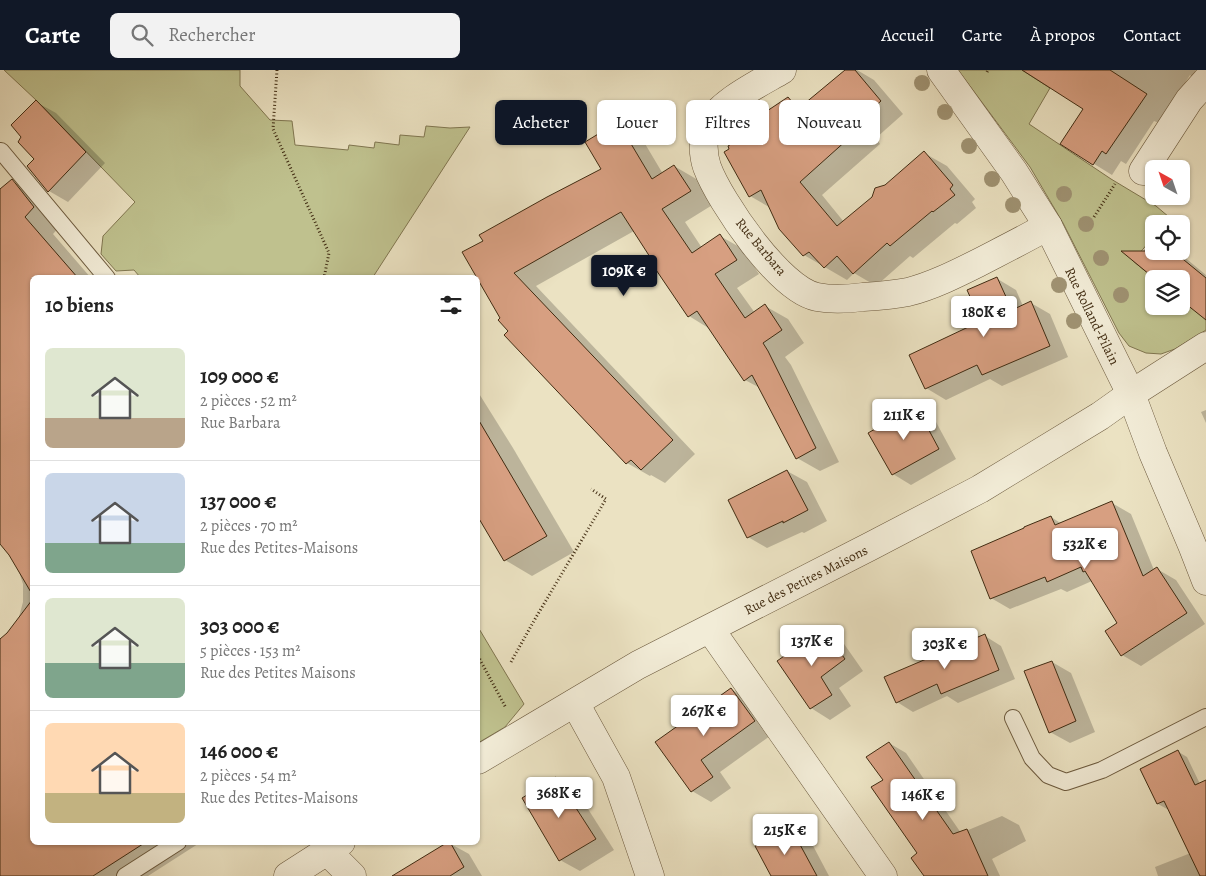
<!DOCTYPE html>
<html lang="fr">
<head>
<meta charset="utf-8">
<style>
  :root { --surface:#fff; --page:#f2f2f2; --text:#222; --muted:#767676; --line:#e0e0e0; --accent:#111827 }
  body { margin:0; font-family:Alegreya,serif; background:var(--page); color:var(--text); height:100vh; display:flex; flex-direction:column; font-size:19px; white-space:nowrap }
  * { box-sizing:border-box; margin:0 }
  p { font-size:16px; color:var(--muted) }
  .icon { flex:none; width:28px; height:28px; fill:none; stroke:currentColor; stroke-width:2; stroke-linecap:round; stroke-linejoin:round }
  .map { position:relative; flex:1; overflow:hidden }
  .sheet { position:absolute; left:30px; top:205px; width:450px; height:570px; display:flex; flex-direction:column; background:var(--surface); border-radius:8px; box-shadow:0 1px 4px #0004 }
  .sheet>* { flex:none }
  .hud { position:absolute; left:495px; top:30px; width:475px; height:45px; display:flex; gap:10px }
  .needle { width:32px; rotate:320deg }
  .buttons { position:absolute; left:1145px; top:90px; display:grid; gap:10px }
  .buttons a { display:grid; place-items:center; width:45px; height:45px; border-radius:8px; background:var(--surface); box-shadow:0 1px 4px #0004; font-size:25px }
  .price { position:absolute; translate:-50% -42px; padding:0 11px; border-radius:5px; background:#fff; color:#222; font-size:16px; line-height:32px; filter:drop-shadow(0 1px 2px #0008) }
  .price::after { content:''; position:absolute; left:50%; top:30px; width:15px; height:11px; margin-left:-8px; background:inherit; clip-path:polygon(0 0,100% 0,50% 100%) }
  .price.on { background:var(--accent); color:#fff }
  ul { padding:0; list-style:none }
  li { display:flex; align-items:center; gap:15px; height:125px; padding:0 15px }
  li+li { border-top:1px solid var(--line) }
  li span { display:grid; place-items:center; flex:none; width:140px; height:100px; border-radius:8px; color:#555 }
  li>.icon { margin-inline-start:auto }
  span .icon { width:60px; height:60px; fill:#fffc; stroke-width:1 }
  li b { font-size:21px }
  h2 { display:flex; justify-content:space-between; align-items:center; height:60px; padding:0 15px; font-size:21px }
  .chip { padding:0 18px; border-radius:8px; background:var(--surface); box-shadow:0 1px 4px #0004; font-size:18px; line-height:45px }
  .chip.on { background:var(--accent); color:#fff }
  header { display:flex; align-items:center; gap:30px; box-sizing:border-box; height:70px; padding:0 25px; background:var(--accent); color:#fff }
  header strong { font-size:24px }
  nav { display:flex; gap:28px; margin-inline-start:auto; font-size:18px }
  .search { width:350px; height:45px; background:var(--page); display:flex; align-items:center; gap:12px; box-sizing:border-box; padding:0 18px; border-radius:8px; color:var(--muted); font-size:19px }
  .map>svg:first-child { display:block }
  .green { fill:#bfc18e; stroke:#807650 }
  .shadow { fill:#0003 }
  .building { fill:#d79f81; stroke:#412c12 }
  .lines { fill:none; stroke-linecap:round; stroke-linejoin:round }
  .lane-casing { stroke:#6c5a3e; stroke-width:18 }
  .street-casing { stroke:#6c5a3e; stroke-width:29 }
  .path { stroke:#412c12; stroke-width:3; stroke-dasharray:1 2.5; stroke-linecap:butt }
  .lane { stroke:#f2ecd7; stroke-width:16 }
  .street { stroke:#f2ecd7; stroke-width:28 }
  .tree { fill:#9f9272 }
  .labels { text-anchor:middle; dominant-baseline:central; stroke-width:4.5; stroke-linejoin:round; paint-order:stroke }
  .street-label { font-size:14px; fill:#412c12; stroke:#f2ecd7 }
</style>
</head>
<body>
<header>
<strong>Carte</strong>
<div class="search"><svg class="icon" aria-label="search" viewBox="0 0 24 24"><circle cx="10" cy="10" r="6"/><path d="M15 15l6 6"/></svg>Rechercher</div>
<nav><a>Accueil</a><a>Carte</a><a>À propos</a><a>Contact</a></nav>
</header>
<div class="map">
<svg width="1206" height="806" viewBox="0 0 1206 806">
  <rect width="100%" height="100%" fill="#ebe2c2"/>
  <filter id="stains"><feTurbulence type="fractalNoise" baseFrequency=".004" numOctaves="4"/><feColorMatrix values="0 0 0 0 .2 0 0 0 0 .09 0 0 0 0 .02 0 0 0 .5 -.17"/></filter>
  <radialGradient id="worn" r=".72"><stop offset=".6" stop-color="#630" stop-opacity="0"/><stop offset="1" stop-color="#630" stop-opacity=".3"/></radialGradient>
  <g class="green">
    <polygon points="4,0 240,0 240,16 270,50 292,51 295,75 348,80 349,75 374,78 375,72 399,75 400,65 424,67 426,56 450,58 470,57 373,207 140,207 134,200 116,201 101,184 103,166 135,132 36,30"/>
    <polygon points="958,0 1022,0 1050,18 1029,54 1111,109 1156,136 1169,147 1163,154 1154,154 1154,166 1133,191 1155,209 1154,209 1154,236 1181,236 1181,230 1206,235 1206,260 1175,279 1161,284 1146,283 1129,276 1119,263 1063,153 1030,97"/>
    <polygon points="478,557 524,634 505,657 478,673"/>
  </g>
  <g class="shadow">
    <polygon points="847,0 857,0 874,10 903,44 876,68 880,74 822,125 844,152 924,83 947,96 975,129 972,132 976,138 957,154 955,153 913,188 910,186 876,216 854,203 847,210 804,185 769,137 750,126 755,62 788,29 802,37"/>
    <polygon points="1024,0 1196,0 1192,7 1190,5 1159,53 1154,51 1126,94 1121,91 1112,105 1062,74 1085,38"/>
    <polygon points="36,32 56,43 105,93 68,132 49,121"/>
    <polygon points="618,53 641,67 663,104 674,96 698,110 714,134 685,152 702,178 720,166 743,179 759,204 737,218 755,243 765,236 788,249 804,273 785,287 791,295 839,392 820,401 797,388 760,318 745,310 710,259 689,246 634,161 536,216 695,384 665,413 651,405 650,406 627,393 510,261 502,249 485,171 603,99"/>
    <polygon points="12,111 41,127 62,154 53,164 91,208 32,208 32,772 201,772 148,806 0,806 0,571 8,563 19,547 23,532 23,514 17,496 10,485 0,474 0,121"/>
    <polygon points="1154,168 1154,181 1177,181 1206,205 1206,246 1181,209 1135,191"/>
    <polygon points="996,208 1016,220 1023,236 1031,233 1050,244 1068,287 1002,316 990,309 946,330 926,318 982,251"/>
    <polygon points="478,322 513,378 574,482 532,506 505,490 478,445"/>
    <polygon points="1206,340 1206,353 1201,342"/>
    <polygon points="918,342 936,352 956,389 911,415 893,404"/>
    <polygon points="787,401 807,412 827,451 804,463 802,462 767,478 748,467"/>
    <polygon points="1112,433 1131,444 1154,500 1157,499 1176,510 1205,554 1141,596 1122,585 1107,562 1119,554 1092,511 1067,522 1061,519 1010,539 991,528 1051,447 1062,454"/>
    <polygon points="823,560 842,571 863,601 839,618 851,636 830,650 811,638"/>
    <polygon points="985,566 1001,576 1015,609 958,633 947,626 913,642 897,632"/>
    <polygon points="1052,592 1071,603 1095,662 1070,673 1050,662"/>
    <polygon points="731,619 750,630 774,663 720,702 731,718 711,732 692,721 657,672"/>
    <polygon points="889,673 906,683 961,763 1002,746 1019,755 1026,771 992,789 1000,806 925,806 919,784 884,710"/>
    <polygon points="1177,681 1187,687 1200,714 1206,716 1206,764 1169,738 1167,739 1158,734"/>
    <polygon points="556,709 576,720 614,780 580,801 560,790"/>
    <polygon points="791,759 810,770 829,806 773,806"/>
    <polygon points="449,773 469,784 482,806 422,806"/>
    <polygon points="1206,777 1206,806 1158,806 1155,797"/>
  </g>
  <g class="building">
    <polygon points="845,0 855,0 881,31 854,55 858,60 800,112 837,156 872,127 875,118 885,115 924,81 953,115 950,119 955,125 933,142 932,141 890,176 887,173 853,204 837,186 824,198 809,182 803,186 779,159 761,120 749,127 724,82 729,79 728,76 753,61 749,53 788,27 798,39"/>
    <polygon points="1022,0 1110,0 1147,24 1106,84 1102,81 1093,95 1060,74 1083,39"/>
    <polygon points="36,30 86,82 48,122 27,96 34,89 18,72 21,67 11,55"/>
    <polygon points="618,52 652,109 674,95 691,121 662,139 692,183 720,164 737,190 715,204 745,248 765,234 782,260 763,273 768,281 816,378 796,389 752,305 744,311 697,241 688,247 648,188 650,187 621,142 514,203 673,370 641,400 631,390 626,394 504,265 508,261 498,250 500,248 462,182 483,171 479,165 547,127 601,99 585,72"/>
    <polygon points="12,109 34,137 25,147 78,208 32,208 32,524 9,485 0,474 0,119"/>
    <polygon points="1121,181 1173,181 1206,208 1206,250 1181,230 1181,209 1155,209"/>
    <polygon points="997,207 1012,240 1031,231 1050,276 982,305 977,295 925,319 909,285 981,251 967,220"/>
    <polygon points="916,336 939,379 892,405 868,363"/>
    <polygon points="478,349 547,466 504,491 478,447"/>
    <polygon points="787,400 808,440 783,453 783,451 747,468 728,430"/>
    <polygon points="1112,431 1143,506 1157,497 1187,543 1121,586 1105,561 1117,553 1085,501 1083,502 1081,497 1047,512 1045,507 990,529 971,481 1024,458 1024,457 1051,446 1055,455"/>
    <polygon points="32,530 32,772 146,772 93,806 0,806 0,569 7,563"/>
    <polygon points="823,559 845,589 821,607 832,625 810,639 777,591"/>
    <polygon points="985,564 999,600 941,624 937,614 896,633 884,607"/>
    <polygon points="1052,591 1076,651 1049,663 1024,601"/>
    <polygon points="731,618 755,651 701,690 713,707 691,722 655,672"/>
    <polygon points="889,672 953,764 967,759 988,806 924,806 911,788 917,783 871,717 883,710 866,687"/>
    <polygon points="1178,680 1195,715 1206,710 1206,806 1200,806 1164,731 1157,734 1140,699"/>
    <polygon points="556,707 596,769 559,791 522,728"/>
    <polygon points="791,758 817,806 771,806 755,776"/>
    <polygon points="448,772 450,772 464,797 450,806 392,806"/>
  </g>
  <g class="lines">
    <defs>
      <g id="lane">
        <polyline points="0,82 1,81 107,208"/>
        <polyline points="1013,648 1032,688 1048,705 1066,712 1102,700 1206,647"/>
        <polyline points="125,806 178,772"/>
      </g>
      <g id="street">
        <path d="M782 0C760 13 718 33 707 57 702 69 703 85 707 97 720 132 780 220 817 227 832 230 848 229 863 227 878 226 893 225 908 222 932 216 956 204 978 193 1001 181 1025 169 1048 156"/>
        <polyline points="941,0 1014,102 1048,156 1131,324 1153,383 1192,475 1206,511"/>
        <polyline points="1143,101 1189,30 1206,11"/>
        <polyline points="710,559 883,806"/>
        <polyline points="575,633 616,707 650,806"/>
        <polyline points="478,690 638,595 869,477 980,419 1100,346 1131,324 1206,276"/>
        <polyline points="327,781 352,806"/>
        <polyline points="288,806 341,772"/>
      </g>
    </defs>
    <use href="#lane" class="lane-casing"/>
    <use href="#street" class="street-casing"/>
    <g class="path">
      <polyline points="277,0 273,59 329,183 324,208"/>
      <polyline points="987,2 988,0"/>
      <polyline points="1094,147 1115,114"/>
      <polyline points="478,586 506,638"/>
      <polyline points="511,592 535,549 606,429 591,419"/>
    </g>
    <use href="#lane" class="lane"/>
    <use href="#street" class="street"/>
  </g>
  <g class="tree">
    <circle cx="922" cy="13" r="8"/>
    <circle cx="945" cy="42" r="8"/>
    <circle cx="969" cy="76" r="8"/>
    <circle cx="992" cy="109" r="8"/>
    <circle cx="1064" cy="124" r="8"/>
    <circle cx="1013" cy="135" r="8"/>
    <circle cx="1086" cy="154" r="8"/>
    <circle cx="1101" cy="188" r="8"/>
    <circle cx="1059" cy="215" r="8"/>
    <circle cx="1121" cy="225" r="8"/>
    <circle cx="1074" cy="251" r="8"/>
  </g>
  <g class="labels">
    <g class="street-label">
      <text transform="translate(761 177) rotate(50)">Rue Barbara</text>
      <text transform="translate(1092 246) rotate(64)">Rue Rolland-Pilain</text>
      <text transform="translate(806 510) rotate(-27)">Rue des Petites Maisons</text>
    </g>
  </g>
  <rect width="100%" height="100%" filter="url(#stains)"/>
  <rect width="100%" height="100%" fill="url(#worn)"/>
</svg>
<div class="buttons">
<a><svg class="needle" viewBox="-14 -14 28 28"><path d="M0-13l5 13h-10z" fill="#e53935"/><path d="M0 13l5-13h-10z" fill="#767676"/></svg></a>
<a><svg class="icon" aria-label="locate" viewBox="0 0 24 24"><circle cx="12" cy="12" r="6"/><path d="M12 2v4M12 18v4M2 12h4M18 12h4"/></svg></a>
<a><svg class="icon" aria-label="layers" viewBox="0 0 24 24"><path d="M12 4l9 5-9 5-9-5zM3 14l9 5 9-5"/></svg></a>
</div>
<b class="price on" style="left:624px;top:227px">109K €</b>
<b class="price" style="left:984px;top:268px">180K €</b>
<b class="price" style="left:904px;top:371px">211K €</b>
<b class="price" style="left:1085px;top:500px">532K €</b>
<b class="price" style="left:812px;top:597px">137K €</b>
<b class="price" style="left:945px;top:600px">303K €</b>
<b class="price" style="left:704px;top:667px">267K €</b>
<b class="price" style="left:559px;top:749px">368K €</b>
<b class="price" style="left:923px;top:751px">146K €</b>
<b class="price" style="left:785px;top:786px">215K €</b>
<div class="hud">
<a class="chip on">Acheter</a>
<a class="chip">Louer</a>
<a class="chip">Filtres</a>
<a class="chip">Nouveau</a>
</div>
<section class="sheet">
<h2>10 biens<svg class="icon" aria-label="filters" viewBox="0 0 24 24"><path d="M4 7h16M4 17h16"/><circle cx="9" cy="7" r="2"/><circle cx="15" cy="17" r="2"/></svg></h2>
<ul>
<li><span style="background:linear-gradient(#dfe7d0 70%,#b9a48a 0)"><svg class="icon" aria-label="home" viewBox="0 0 24 24"><path d="M3 11l9-7 9 7M6 9v11h12V9"/></svg></span><div><b>109 000 €</b><p>2 pièces · 52 m²</p><p>Rue Barbara</p></div></li>
<li><span style="background:linear-gradient(#c9d6e8 70%,#7fa58c 0)"><svg class="icon" aria-label="home" viewBox="0 0 24 24"><path d="M3 11l9-7 9 7M6 9v11h12V9"/></svg></span><div><b>137 000 €</b><p>2 pièces · 70 m²</p><p>Rue des Petites-Maisons</p></div></li>
<li><span style="background:linear-gradient(#dfe7d0 65%,#7fa58c 0)"><svg class="icon" aria-label="home" viewBox="0 0 24 24"><path d="M3 11l9-7 9 7M6 9v11h12V9"/></svg></span><div><b>303 000 €</b><p>5 pièces · 153 m²</p><p>Rue des Petites Maisons</p></div></li>
<li><span style="background:linear-gradient(#ffd9b3 70%,#c2b280 0)"><svg class="icon" aria-label="home" viewBox="0 0 24 24"><path d="M3 11l9-7 9 7M6 9v11h12V9"/></svg></span><div><b>146 000 €</b><p>2 pièces · 54 m²</p><p>Rue des Petites-Maisons</p></div></li>
</ul>
</section>
</div>
</body>
</html>
